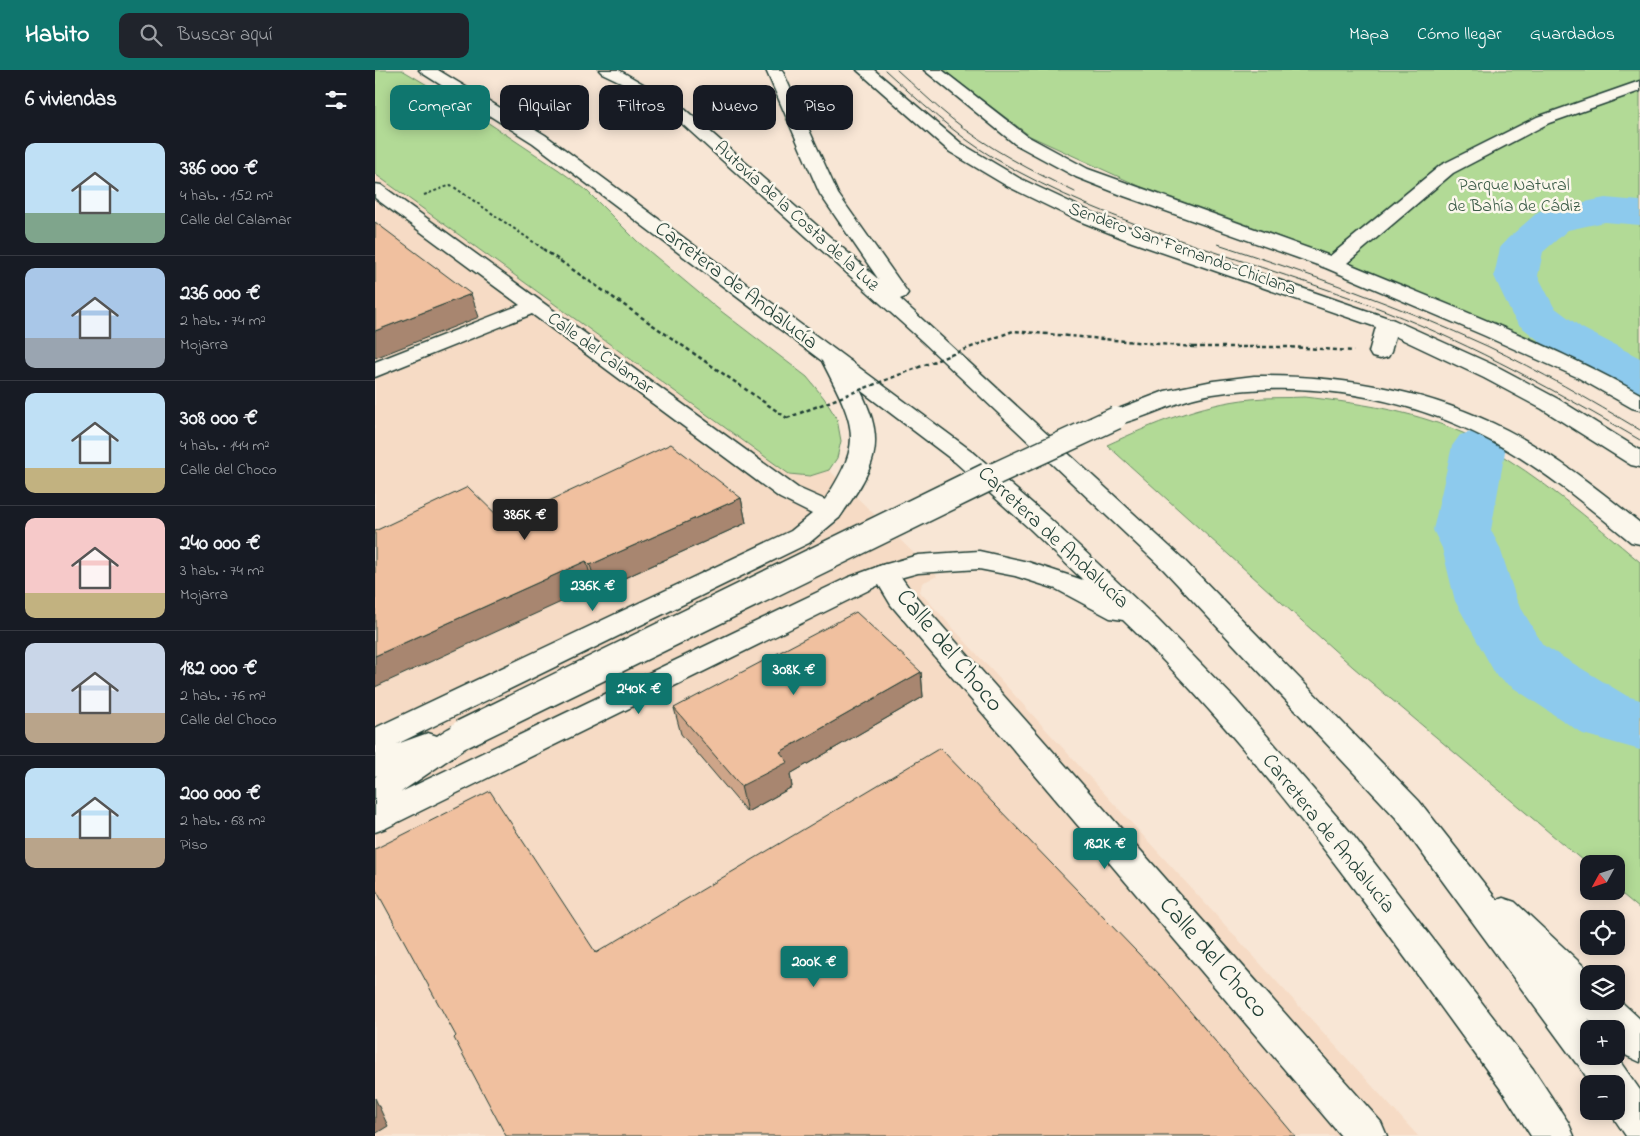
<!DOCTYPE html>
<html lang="es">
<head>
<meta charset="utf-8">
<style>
  :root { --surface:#171b24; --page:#20242c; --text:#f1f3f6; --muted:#9ea1a6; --line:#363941; --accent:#0f766e }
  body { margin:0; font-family:"Indie Flower",sans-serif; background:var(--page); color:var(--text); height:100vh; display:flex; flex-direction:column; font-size:19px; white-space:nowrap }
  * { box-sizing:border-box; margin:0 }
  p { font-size:16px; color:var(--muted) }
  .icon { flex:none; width:28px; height:28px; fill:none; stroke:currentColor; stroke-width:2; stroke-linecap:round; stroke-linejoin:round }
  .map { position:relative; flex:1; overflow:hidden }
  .side { display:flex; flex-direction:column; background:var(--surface); width:375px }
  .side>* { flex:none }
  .guide { position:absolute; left:15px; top:15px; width:475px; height:45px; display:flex; gap:10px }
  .needle { width:32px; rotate:230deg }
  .tools { position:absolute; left:1205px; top:785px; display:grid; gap:10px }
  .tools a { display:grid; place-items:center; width:45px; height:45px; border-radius:10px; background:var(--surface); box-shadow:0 2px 12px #0003; font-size:25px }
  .price { position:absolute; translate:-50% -42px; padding:0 11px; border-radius:5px; background:var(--accent); color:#fff; font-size:16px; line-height:32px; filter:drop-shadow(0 1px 2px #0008) }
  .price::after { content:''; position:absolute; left:50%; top:30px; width:15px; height:11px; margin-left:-8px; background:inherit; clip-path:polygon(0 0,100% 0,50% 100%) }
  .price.on { background:#222; color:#fff }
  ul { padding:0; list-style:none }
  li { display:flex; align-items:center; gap:15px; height:125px; padding:0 25px }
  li+li { border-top:1px solid var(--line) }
  li span { display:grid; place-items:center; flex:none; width:140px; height:100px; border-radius:10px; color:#555 }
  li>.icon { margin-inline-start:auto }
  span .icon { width:60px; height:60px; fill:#fffc; stroke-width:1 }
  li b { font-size:21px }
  h2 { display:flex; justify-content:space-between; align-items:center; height:60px; padding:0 25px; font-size:21px }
  .chip { padding:0 18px; border-radius:10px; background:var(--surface); box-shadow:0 2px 12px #0003; font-size:18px; line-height:45px }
  .chip.on { background:var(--accent); color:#fff }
  header { display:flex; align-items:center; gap:30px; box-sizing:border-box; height:70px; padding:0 25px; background:var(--accent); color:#fff }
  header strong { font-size:24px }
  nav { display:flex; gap:28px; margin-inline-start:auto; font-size:18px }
  .search { width:350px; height:45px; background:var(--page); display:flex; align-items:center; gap:12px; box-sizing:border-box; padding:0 18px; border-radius:10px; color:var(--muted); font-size:19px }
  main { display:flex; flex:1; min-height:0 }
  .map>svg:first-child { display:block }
  .built { fill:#f6dbc5 }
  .green { fill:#b2da96; stroke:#688c65 }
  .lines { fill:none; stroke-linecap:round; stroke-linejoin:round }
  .river { fill:#8dcaed; fill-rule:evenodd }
  .minor-casing { stroke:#1f3d34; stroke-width:3 }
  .highway-casing { stroke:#1f3d34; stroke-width:3 }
  .path-far1 { stroke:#1f3d34; stroke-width:2; stroke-dasharray:3 2.5; stroke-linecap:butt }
  .path { stroke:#1f3d34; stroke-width:2.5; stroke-dasharray:4 3; stroke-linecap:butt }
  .minor { fill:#fbf7ec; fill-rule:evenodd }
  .highway { fill:#fbf7ec; fill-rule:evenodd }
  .tram { stroke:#1f3d34; stroke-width:1 }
  .highway-bridge-far1-casing { stroke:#1f3d34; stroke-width:25; stroke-linecap:butt }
  .highway-bridge-casing { stroke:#1f3d34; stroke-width:31; stroke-linecap:butt }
  .path-bridge { stroke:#1f3d34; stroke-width:2.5; stroke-dasharray:4 3; stroke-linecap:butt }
  .highway-bridge-far1 { stroke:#fbf7ec; stroke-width:22 }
  .highway-bridge { stroke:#fbf7ec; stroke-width:28 }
  .wall { fill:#cea589; stroke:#1f3d34 }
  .shaded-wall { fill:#a8866f; stroke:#1f3d34 }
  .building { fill:#f0c09f; stroke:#1f3d34 }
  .labels { text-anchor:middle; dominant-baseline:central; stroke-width:5; stroke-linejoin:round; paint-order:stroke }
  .far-park-label { font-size:18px; fill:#3c5c48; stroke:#fbf7ec }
  .far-street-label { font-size:18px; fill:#1f3d34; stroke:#fbf7ec }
  .street-label { font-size:21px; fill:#1f3d34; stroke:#fbf7ec }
  .near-street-label { font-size:25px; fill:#1f3d34; stroke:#fbf7ec }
</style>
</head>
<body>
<header>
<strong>Habito</strong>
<div class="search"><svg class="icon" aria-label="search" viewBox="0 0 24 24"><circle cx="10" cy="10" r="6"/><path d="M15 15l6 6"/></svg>Buscar aquí</div>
<nav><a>Mapa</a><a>Cómo llegar</a><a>Guardados</a></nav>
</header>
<main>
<section class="side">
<h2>6 viviendas<svg class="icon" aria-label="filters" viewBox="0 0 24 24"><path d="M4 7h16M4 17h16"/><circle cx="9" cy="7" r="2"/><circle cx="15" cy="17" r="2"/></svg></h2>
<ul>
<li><span style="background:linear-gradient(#bfe0f5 70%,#7fa58c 0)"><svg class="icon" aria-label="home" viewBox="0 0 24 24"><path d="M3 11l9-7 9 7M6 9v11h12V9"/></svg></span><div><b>386 000 €</b><p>4 hab. · 152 m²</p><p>Calle del Calamar</p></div></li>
<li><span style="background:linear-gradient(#a9c7e8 70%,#9aa5b1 0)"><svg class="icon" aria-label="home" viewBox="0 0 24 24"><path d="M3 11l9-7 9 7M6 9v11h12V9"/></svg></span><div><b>236 000 €</b><p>2 hab. · 74 m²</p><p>Mojarra</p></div></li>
<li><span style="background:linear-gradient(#bfe0f5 75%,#c2b280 0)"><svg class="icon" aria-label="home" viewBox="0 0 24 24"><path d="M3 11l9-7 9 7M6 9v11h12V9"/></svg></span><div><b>308 000 €</b><p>4 hab. · 144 m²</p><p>Calle del Choco</p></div></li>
<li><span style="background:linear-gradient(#f6c9c9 75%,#c2b280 0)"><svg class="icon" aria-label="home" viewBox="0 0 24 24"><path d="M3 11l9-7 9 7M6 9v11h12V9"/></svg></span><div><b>240 000 €</b><p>3 hab. · 74 m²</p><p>Mojarra</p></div></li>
<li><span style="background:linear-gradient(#c9d6e8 70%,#b9a48a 0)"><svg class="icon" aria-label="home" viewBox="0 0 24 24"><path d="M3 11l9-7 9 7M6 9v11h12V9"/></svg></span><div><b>182 000 €</b><p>2 hab. · 76 m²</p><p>Calle del Choco</p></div></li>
<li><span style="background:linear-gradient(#bfe0f5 70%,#b9a48a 0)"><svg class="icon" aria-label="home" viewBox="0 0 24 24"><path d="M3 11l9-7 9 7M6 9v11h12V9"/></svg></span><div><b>200 000 €</b><p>2 hab. · 68 m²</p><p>Piso</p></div></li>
</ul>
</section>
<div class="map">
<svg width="1265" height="1066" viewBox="0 0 1265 1066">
  <rect width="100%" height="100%" fill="#f8e6d5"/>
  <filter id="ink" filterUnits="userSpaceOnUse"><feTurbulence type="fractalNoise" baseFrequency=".02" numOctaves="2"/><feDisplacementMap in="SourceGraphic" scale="10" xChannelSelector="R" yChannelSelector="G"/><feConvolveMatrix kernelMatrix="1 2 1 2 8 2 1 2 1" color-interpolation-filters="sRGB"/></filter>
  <g filter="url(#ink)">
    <polygon class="built" points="0,104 414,404 435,406 454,400 562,506 547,513 545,522 1043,1066 0,1066"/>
    <g class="green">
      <polygon points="0,0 27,0 91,38 184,100 210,119 262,171 342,238 432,307 449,328 462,349 466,371 462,388 454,400 435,406 414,404 0,104"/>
      <polygon points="568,0 1265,0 1265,327 1195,284 895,163 764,116 655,66"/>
      <path d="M930 327C982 333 1034 340 1083 361 1092 364 1101 370 1109 375 1166 407 1215 450 1265 492V839L1241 819V794H1214V796L978 597 732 375C778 354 825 334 876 329 894 327 912 328 930 327Z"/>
    </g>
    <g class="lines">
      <g class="river">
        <polygon points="1230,128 1265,131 1265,155 1230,152 1193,160 1168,182 1163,206 1179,237 1207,258 1265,288 1265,322 1247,318 1173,278 1144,255 1137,245 1119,206 1125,178 1132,169 1164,141"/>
        <polygon points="1104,360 1123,365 1131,376 1116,460 1125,478 1142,531 1168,575 1252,626 1265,630 1265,680 1208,664 1122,607 1080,531 1067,478 1058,460 1077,376 1085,365"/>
      </g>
      <defs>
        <g id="minor">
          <polygon points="482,0 499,0 587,74 644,108 716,142 771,164 1019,250 1125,298 1183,329 1265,380 1265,397 1256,395 1167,339 1109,308 1020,266 1016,282 1013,287 1005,289 997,287 994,282 1001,257 757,172 702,150 632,116 575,82"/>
          <path d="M549 0H567L652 66 713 99 955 186 1066 95 1162 47 1265 11V21L1174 53 1078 103 972 193C1070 234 1171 271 1265 324V340L1257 338 1202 307 1108 265 951 198 749 126 701 107 640 74Z"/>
          <path d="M0 114 6 115 423 418 464 436 468 442 464 448 434 473 22 674 53 663 62 666C75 657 83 651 99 656L103 664 99 672 26 722 472 508 510 494 519 497 536 521 1006 1052 1012 1066H966L516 535 504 515 11 758 0 762V707L2 705 0 706V658L416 461 437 444 405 428 157 244 0 307V292L145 235 0 128Z"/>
        </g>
        <g id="highway">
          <path d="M44 0H63L170 65 598 382 673 447 782 549 861 630 977 764 1158 999 1193 1052 1199 1066H1156L1130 1025C1010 861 894 691 748 550L735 548 681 519 640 506 604 499 543 503 510 512 501 509 497 503 501 497 543 485 604 481 653 492 708 510 655 459 580 392 485 320C514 376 498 400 464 448L455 450 446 448 442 442C488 373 485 364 447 291L158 73 47 3Z"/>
          <polygon points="224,0 244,0 306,36 504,210 445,124 391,0 407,0 463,124 533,223 530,227 525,229 807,488 1044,731 1122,830 1128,828 1140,832 1217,904 1214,904 1214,931 1241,931 1241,927 1265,949 1265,992 1252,986 1241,976 1241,959 1223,959 1213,948 1221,959 1214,959 1214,986 1241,986 1265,1020 1265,1066 1251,1066 1234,1041 1241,1041 1241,1014 1216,1014 1203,994 1201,993 1022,749 789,500 547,271 294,42 250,14 227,3"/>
          <path d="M879 306C967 305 1053 320 1132 360 1180 385 1223 419 1265 453V474L1256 472C1217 440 1178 407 1134 381 1047 329 939 308 838 324 804 329 774 347 741 355L733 353 729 348 733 343 790 321 838 311Z"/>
        </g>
      </defs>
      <use href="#minor" class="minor-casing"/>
      <use href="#highway" class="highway-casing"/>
      <polyline class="path-far1" points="49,125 76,115 170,180"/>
      <g class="path">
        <polyline points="168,179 412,348"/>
        <polyline points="818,277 913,277 979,281"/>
      </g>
      <use href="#minor" class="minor"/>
      <use href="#highway" class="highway"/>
      <g class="tram">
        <path d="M510 0C544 31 579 64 619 88 741 160 880 190 1011 241 1100 276 1183 322 1265 370"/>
        <path d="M522 0C540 16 558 34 577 49 614 79 657 101 700 122"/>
        <path d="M843 174C934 204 1025 236 1112 276 1165 301 1215 330 1265 360"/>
      </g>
      <defs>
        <polyline id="highway-bridge-far1" points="611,408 741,348"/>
        <polyline id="highway-bridge" points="88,664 613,407"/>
      </defs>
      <use href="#highway-bridge-far1" class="highway-bridge-far1-casing"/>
      <use href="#highway-bridge" class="highway-bridge-casing"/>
      <polyline class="path-bridge" points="412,348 638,261 818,277"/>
      <use href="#highway-bridge-far1" class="highway-bridge-far1"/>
      <use href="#highway-bridge" class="highway-bridge"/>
    </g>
    <g class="wall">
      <polygon points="366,428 371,453 223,520 219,517 129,452"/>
      <polygon points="546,602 548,627 415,704 417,717 372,742 306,664 299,638"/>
    </g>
    <g class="shaded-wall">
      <polygon points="96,224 104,247 0,288 0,261"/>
      <polygon points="366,428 371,453 223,520 215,495"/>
      <polygon points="211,491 219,517 0,617 0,586"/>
      <polygon points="546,602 548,627 415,704 417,717 372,742 366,716 405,682"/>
      <polygon points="0,1028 13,1056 0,1064"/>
    </g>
    <g class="building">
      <polygon points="0,152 96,224 0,261"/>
      <polygon points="296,374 366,428 215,495 211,491 0,586 0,461 93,417 129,452"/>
      <polygon points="481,542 546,602 405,682 413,692 366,716 299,638"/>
      <polygon points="565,678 788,909 920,1066 131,1066 79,968 81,966 0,818 0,779 115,721 221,883"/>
    </g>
  </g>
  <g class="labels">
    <g class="far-park-label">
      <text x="1139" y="116">Parque Natural<tspan x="1139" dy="21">de Bahía de Cádiz</tspan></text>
    </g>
    <g class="far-street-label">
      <text transform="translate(421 147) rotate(42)">Autovía de la Costa de la Luz</text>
      <text transform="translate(807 180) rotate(20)">Sendero San Fernando-Chiclana</text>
      <text transform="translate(225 284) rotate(36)">Calle del Calamar</text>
    </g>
    <g class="street-label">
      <text transform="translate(361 216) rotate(37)">Carretera de Andalucía</text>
      <text transform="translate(678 468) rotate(43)">Carretera de Andalucía</text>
      <text transform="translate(953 764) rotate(51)">Carretera de Andalucía</text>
    </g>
    <g class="near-street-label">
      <text transform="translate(574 581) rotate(50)">Calle del Choco</text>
      <text transform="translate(838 888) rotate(49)">Calle del Choco</text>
    </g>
  </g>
</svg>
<div class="tools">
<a><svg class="needle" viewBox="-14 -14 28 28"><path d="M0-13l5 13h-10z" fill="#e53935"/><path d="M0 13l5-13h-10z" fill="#9ea1a6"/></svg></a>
<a><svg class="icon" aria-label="locate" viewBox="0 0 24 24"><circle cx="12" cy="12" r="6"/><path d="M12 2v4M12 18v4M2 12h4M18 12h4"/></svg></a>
<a><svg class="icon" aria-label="layers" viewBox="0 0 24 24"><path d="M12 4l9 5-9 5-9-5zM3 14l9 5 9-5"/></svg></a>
<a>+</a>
<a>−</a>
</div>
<b class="price on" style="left:150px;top:471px">386K €</b>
<b class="price" style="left:218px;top:542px">236K €</b>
<b class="price" style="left:419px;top:626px">308K €</b>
<b class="price" style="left:264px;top:645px">240K €</b>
<b class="price" style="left:730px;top:800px">182K €</b>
<b class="price" style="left:439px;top:918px">200K €</b>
<div class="guide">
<a class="chip on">Comprar</a>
<a class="chip">Alquilar</a>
<a class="chip">Filtros</a>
<a class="chip">Nuevo</a>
<a class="chip">Piso</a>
</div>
</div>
</main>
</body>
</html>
